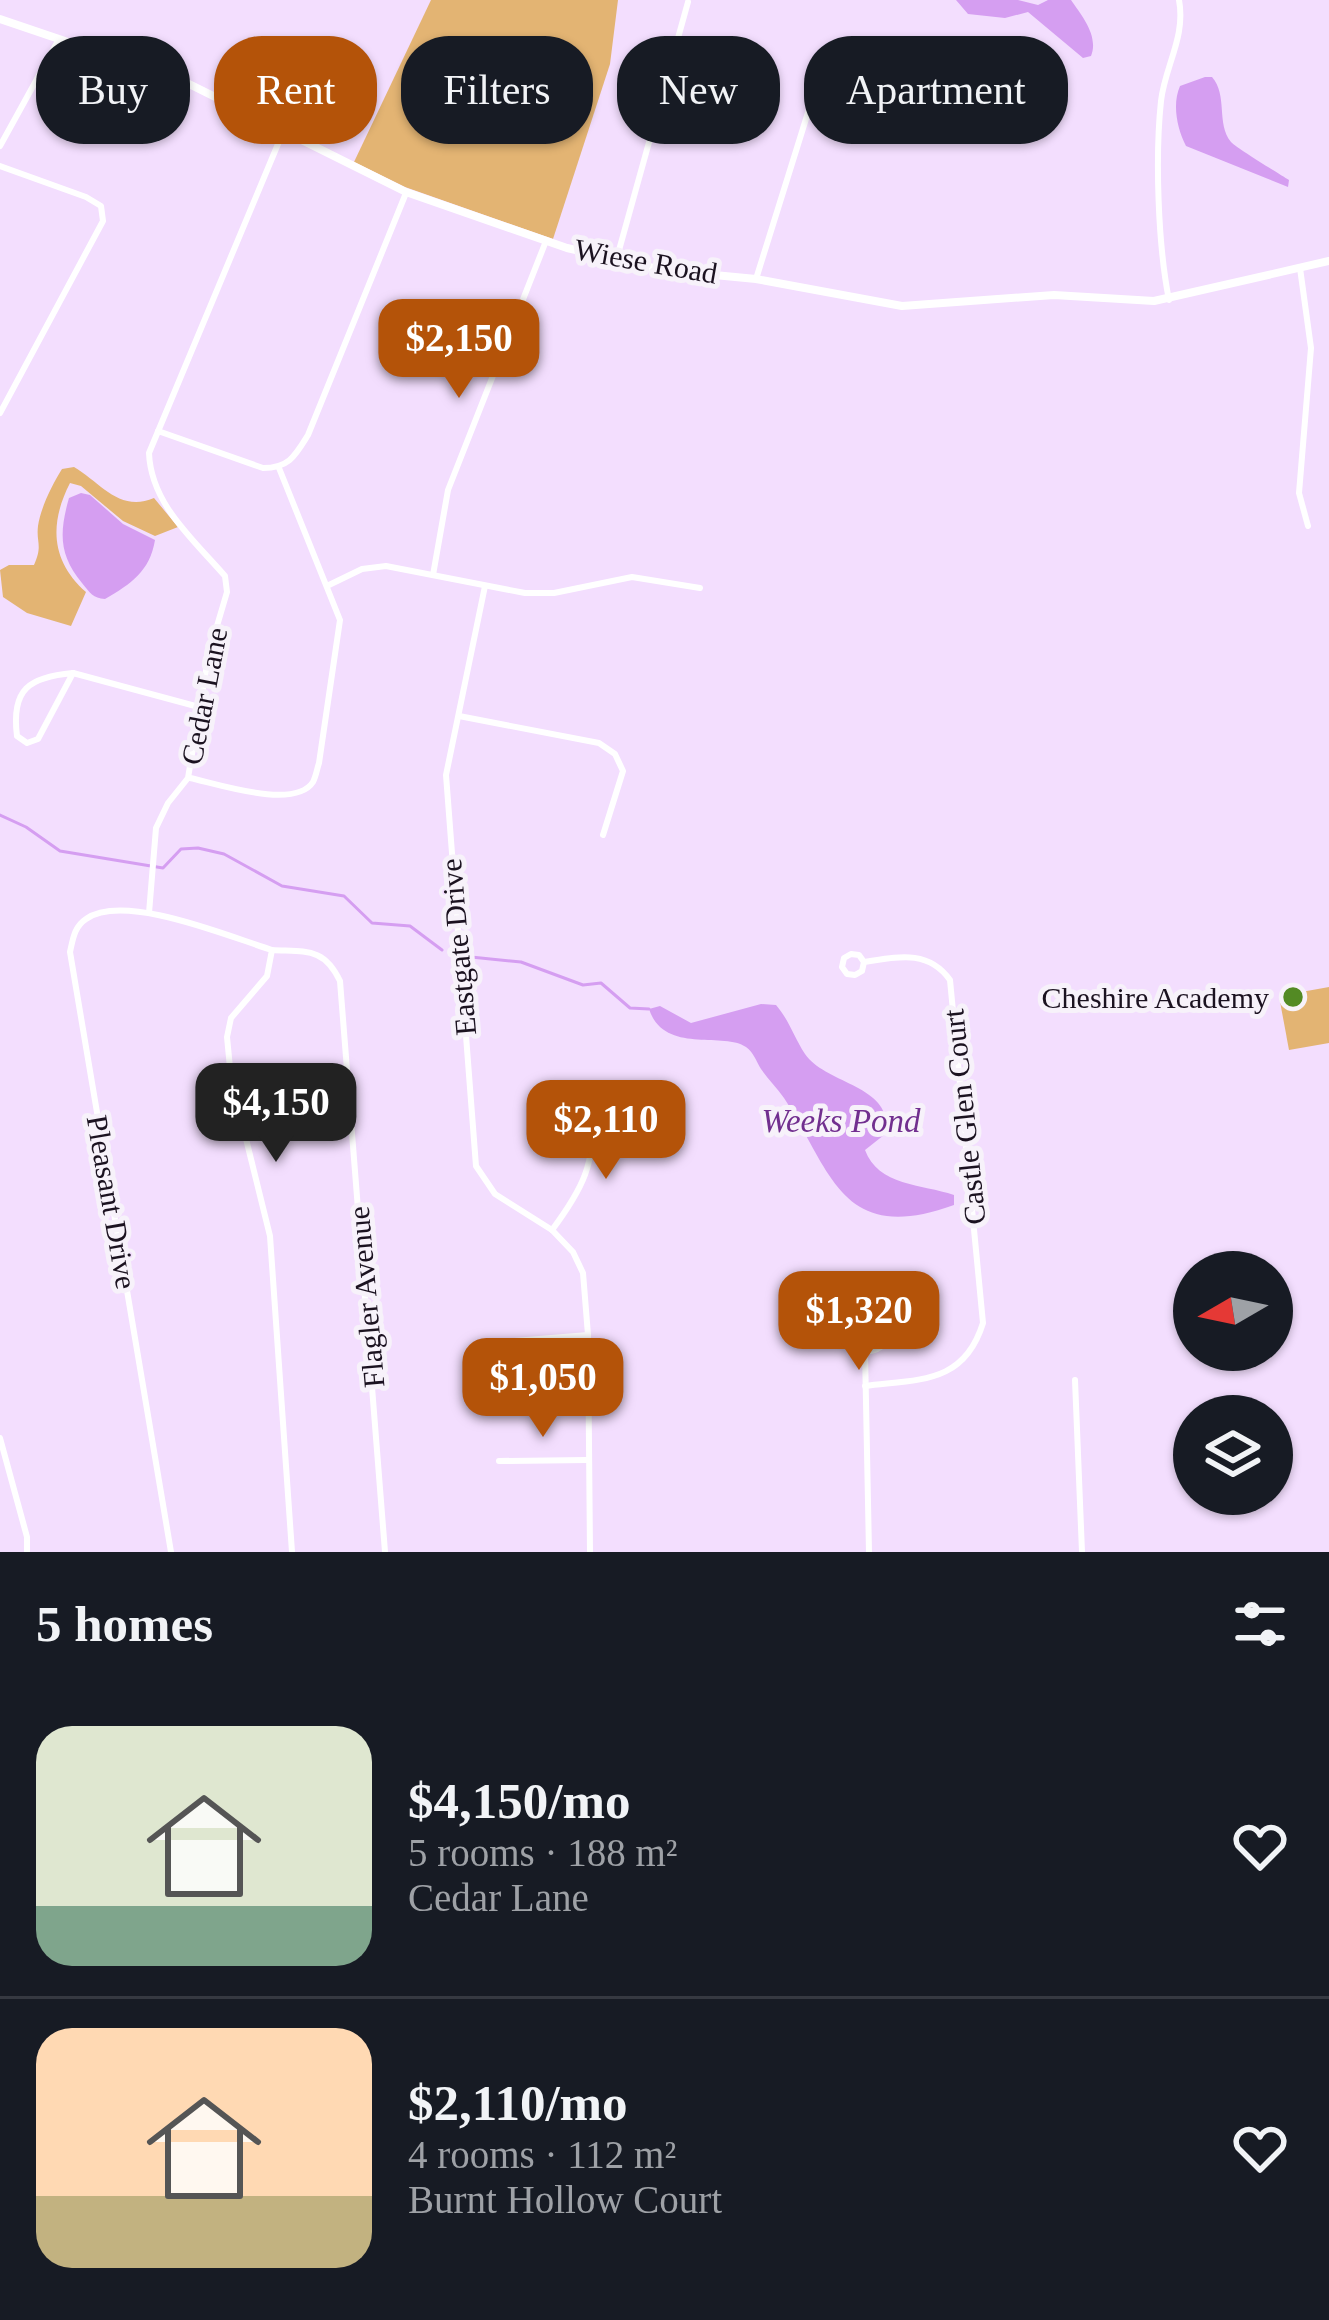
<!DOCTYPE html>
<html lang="en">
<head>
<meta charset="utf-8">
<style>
  :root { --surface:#171b24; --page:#242831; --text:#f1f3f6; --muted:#9ea1a6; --line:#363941; --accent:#b45309 }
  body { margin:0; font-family:"Times New Roman",serif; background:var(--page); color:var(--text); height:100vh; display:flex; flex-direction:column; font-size:45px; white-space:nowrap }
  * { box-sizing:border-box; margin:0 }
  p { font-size:39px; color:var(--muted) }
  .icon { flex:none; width:66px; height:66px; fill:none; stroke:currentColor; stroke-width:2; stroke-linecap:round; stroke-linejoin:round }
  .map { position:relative; height:1552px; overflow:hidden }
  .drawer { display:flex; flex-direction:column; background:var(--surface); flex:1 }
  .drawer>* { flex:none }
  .guide { position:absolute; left:36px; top:36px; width:1257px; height:108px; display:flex; gap:24px }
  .needle { width:78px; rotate:261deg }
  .controls { position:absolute; left:1173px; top:1251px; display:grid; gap:24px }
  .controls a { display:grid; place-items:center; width:120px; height:120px; border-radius:50%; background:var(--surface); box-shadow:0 3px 9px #0004; font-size:60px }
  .price { position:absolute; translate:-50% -102px; padding:0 27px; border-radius:24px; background:var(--accent); color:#fff; font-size:39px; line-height:78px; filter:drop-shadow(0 3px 6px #0008) }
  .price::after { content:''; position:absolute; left:50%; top:72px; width:36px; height:27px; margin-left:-18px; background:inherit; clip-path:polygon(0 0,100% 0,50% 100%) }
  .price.on { background:#222; color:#fff }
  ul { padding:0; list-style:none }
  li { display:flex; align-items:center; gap:36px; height:300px; padding:0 36px }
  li+li { border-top:3px solid var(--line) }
  li span { display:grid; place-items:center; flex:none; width:336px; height:240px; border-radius:36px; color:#555 }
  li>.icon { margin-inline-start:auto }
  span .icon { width:144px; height:144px; fill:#fffc; stroke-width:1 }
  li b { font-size:51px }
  h2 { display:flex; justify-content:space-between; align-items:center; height:144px; padding:0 36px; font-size:51px }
  .chip { padding:0 42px; border-radius:48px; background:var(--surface); box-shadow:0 3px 9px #0004; font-size:42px; line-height:108px }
  .chip.on { background:var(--accent); color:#fff }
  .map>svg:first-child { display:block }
  .green { fill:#e3b473 }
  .water { fill:#d59ef1 }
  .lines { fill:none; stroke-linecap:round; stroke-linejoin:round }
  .stream { stroke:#d59ef1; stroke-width:3 }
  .minor { stroke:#fff; stroke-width:6 }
  .tertiary { stroke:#fff; stroke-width:8 }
  .poi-dot { fill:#538a24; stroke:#f7f2fa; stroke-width:4.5 }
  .labels { text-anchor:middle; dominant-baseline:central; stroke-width:10; stroke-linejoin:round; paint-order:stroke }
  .street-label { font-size:30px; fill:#1b1220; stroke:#f7f2fa }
  .poi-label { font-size:30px; fill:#1b1220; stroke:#f7f2fa; text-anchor:end }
  .water-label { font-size:33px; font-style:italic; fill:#712f8f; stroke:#f7f2fa }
</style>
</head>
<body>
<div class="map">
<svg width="1329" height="1552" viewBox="0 0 1329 1552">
  <rect width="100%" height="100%" fill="#f3defe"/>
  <g class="green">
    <polygon points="431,0 618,0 610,64 553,239 405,187 354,162"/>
    <path d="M74 467C101 483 120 513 154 498L178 527 155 536 123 521 81 486 70 483C49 524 51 561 86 592L71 626 27 613 3 597 0 570 9 565H34C43 545 36 543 38 526 41 507 52 485 62 469Z"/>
    <polygon points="1329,987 1329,1043 1289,1050 1279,996"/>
  </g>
  <g class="water">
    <path d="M956 0H1018L1038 5 1048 0H1071C1082 16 1099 36 1091 56L1083 58 1028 12 1005 18 968 14Z"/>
    <path d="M1205 77H1212C1228 95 1216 124 1231 142 1238 149 1278 173 1289 180L1288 187 1186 146C1177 129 1172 104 1180 86Z"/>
    <path d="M81 493 90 495 123 524 155 540C150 571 131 584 105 599 93 598 90 593 82 583 59 555 59 533 69 498Z"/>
    <path d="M761 1004 776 1005C789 1020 794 1037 805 1054 826 1085 898 1086 884 1135L865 1150C878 1186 922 1184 954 1195V1205C841 1246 832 1172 784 1098 777 1088 768 1079 761 1069 756 1061 754 1053 746 1047 723 1031 664 1055 649 1009L660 1006 691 1023Z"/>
  </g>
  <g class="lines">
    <g class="stream">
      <polyline points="0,815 26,827 60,851 163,868 181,849 198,848 224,854 282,886 344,896 372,923 410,926 442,950"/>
      <polyline points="471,957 521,962 583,985 601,983 630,1008 649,1009"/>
    </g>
    <g class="minor">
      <polyline points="0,146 59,39"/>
      <polyline points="0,166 86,197 101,206 103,221 0,413"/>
      <polyline points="616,261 688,2"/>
      <polyline points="1300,268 1311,348 1299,493 1308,526"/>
      <polyline points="756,279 825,58"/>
      <path d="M1169 300C1158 245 1155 157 1161 101 1165 66 1186 37 1179 0"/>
      <path d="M158 431 263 468C289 468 295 456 308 435L406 193"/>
      <polyline points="433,575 448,490 546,241"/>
      <polyline points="329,585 362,569 386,566 525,593 554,593 632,577 700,588"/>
      <polyline points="485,586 446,775 476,1166 495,1194 552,1230 573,1252 583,1273 588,1335 590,1552"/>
      <path d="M73 673 38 739 27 743 17 736C11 689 29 677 73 673Z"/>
      <polyline points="73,673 199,707"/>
      <polyline points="459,716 599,743 615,754 623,771 603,835"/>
      <path d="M190 778C218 784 295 810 313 782 316 776 317 769 319 763L340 620 279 468"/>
      <path d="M149 913 156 828 168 803 188 778 209 653 227 592 225 576C193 539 151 504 149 453L283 132"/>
      <path d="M272 950C306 952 324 947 340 981L385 1552"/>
      <path d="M864 962 862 971 855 975 847 974 842 967 844 958 851 954 859 955 864 962C897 957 928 949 950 980L983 1323C964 1384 920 1379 865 1386"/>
      <path d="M552 1230C584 1187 594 1165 594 1111"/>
      <path d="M856 1280 877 1284 896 1303 897 1330C864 1381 814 1332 837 1285Z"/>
      <polyline points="491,1343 588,1335"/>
      <polyline points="865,1352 869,1552"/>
      <polyline points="1075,1380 1082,1552"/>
      <polyline points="0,1438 27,1537 27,1552"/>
      <polyline points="499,1461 587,1460"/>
      <path d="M171 1552 70 952C73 939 74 927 86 919 124 892 230 937 272 950L267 976 231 1018 227 1037 231 1078 270 1236 292 1552"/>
    </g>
    <polyline class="tertiary" points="0,19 183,81 406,192 567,248 662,270 756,279 902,306 1054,295 1154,301 1329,261"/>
  </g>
  <circle class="poi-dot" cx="1293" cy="997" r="12"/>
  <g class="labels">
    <g class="street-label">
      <text transform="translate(646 261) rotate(10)">Wiese Road</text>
      <text transform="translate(204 696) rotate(-79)">Cedar Lane</text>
      <text transform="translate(458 947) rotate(-95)">Eastgate Drive</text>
      <text transform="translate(964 1117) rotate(-96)">Castle Glen Court</text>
      <text transform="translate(112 1202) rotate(80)">Pleasant Drive</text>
      <text transform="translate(366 1297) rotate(-95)">Flagler Avenue</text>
    </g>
    <g class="poi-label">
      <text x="1269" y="997">Cheshire Academy</text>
    </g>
    <g class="water-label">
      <text x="841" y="1121">Weeks Pond</text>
    </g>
  </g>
</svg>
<div class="controls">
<a><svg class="needle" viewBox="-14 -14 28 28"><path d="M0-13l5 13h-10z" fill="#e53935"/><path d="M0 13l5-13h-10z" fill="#9ea1a6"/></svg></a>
<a><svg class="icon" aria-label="layers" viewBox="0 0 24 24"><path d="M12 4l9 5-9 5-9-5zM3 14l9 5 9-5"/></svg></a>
</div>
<b class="price" style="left:459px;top:401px">$2,150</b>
<b class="price on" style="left:276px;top:1165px">$4,150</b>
<b class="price" style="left:606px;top:1182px">$2,110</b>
<b class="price" style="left:859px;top:1373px">$1,320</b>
<b class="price" style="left:543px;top:1440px">$1,050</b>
<div class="guide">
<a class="chip">Buy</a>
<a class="chip on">Rent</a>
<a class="chip">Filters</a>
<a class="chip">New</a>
<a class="chip">Apartment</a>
</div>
</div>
<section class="drawer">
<h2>5 homes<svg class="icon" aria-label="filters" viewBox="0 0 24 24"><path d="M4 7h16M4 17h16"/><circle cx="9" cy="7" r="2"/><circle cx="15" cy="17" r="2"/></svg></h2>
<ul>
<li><span style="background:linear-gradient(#dfe7d0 75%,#7fa58c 0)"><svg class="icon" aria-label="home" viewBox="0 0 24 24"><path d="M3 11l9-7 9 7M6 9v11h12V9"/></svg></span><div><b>$4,150/mo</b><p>5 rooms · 188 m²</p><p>Cedar Lane</p></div><svg class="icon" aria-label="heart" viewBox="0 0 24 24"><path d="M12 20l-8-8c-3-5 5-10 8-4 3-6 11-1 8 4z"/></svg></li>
<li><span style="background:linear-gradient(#ffd9b3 70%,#c2b280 0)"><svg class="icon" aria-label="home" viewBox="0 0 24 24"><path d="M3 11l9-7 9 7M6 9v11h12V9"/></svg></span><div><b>$2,110/mo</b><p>4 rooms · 112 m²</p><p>Burnt Hollow Court</p></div><svg class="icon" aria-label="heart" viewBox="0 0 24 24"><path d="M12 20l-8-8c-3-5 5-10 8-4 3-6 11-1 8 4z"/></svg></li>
</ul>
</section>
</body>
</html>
